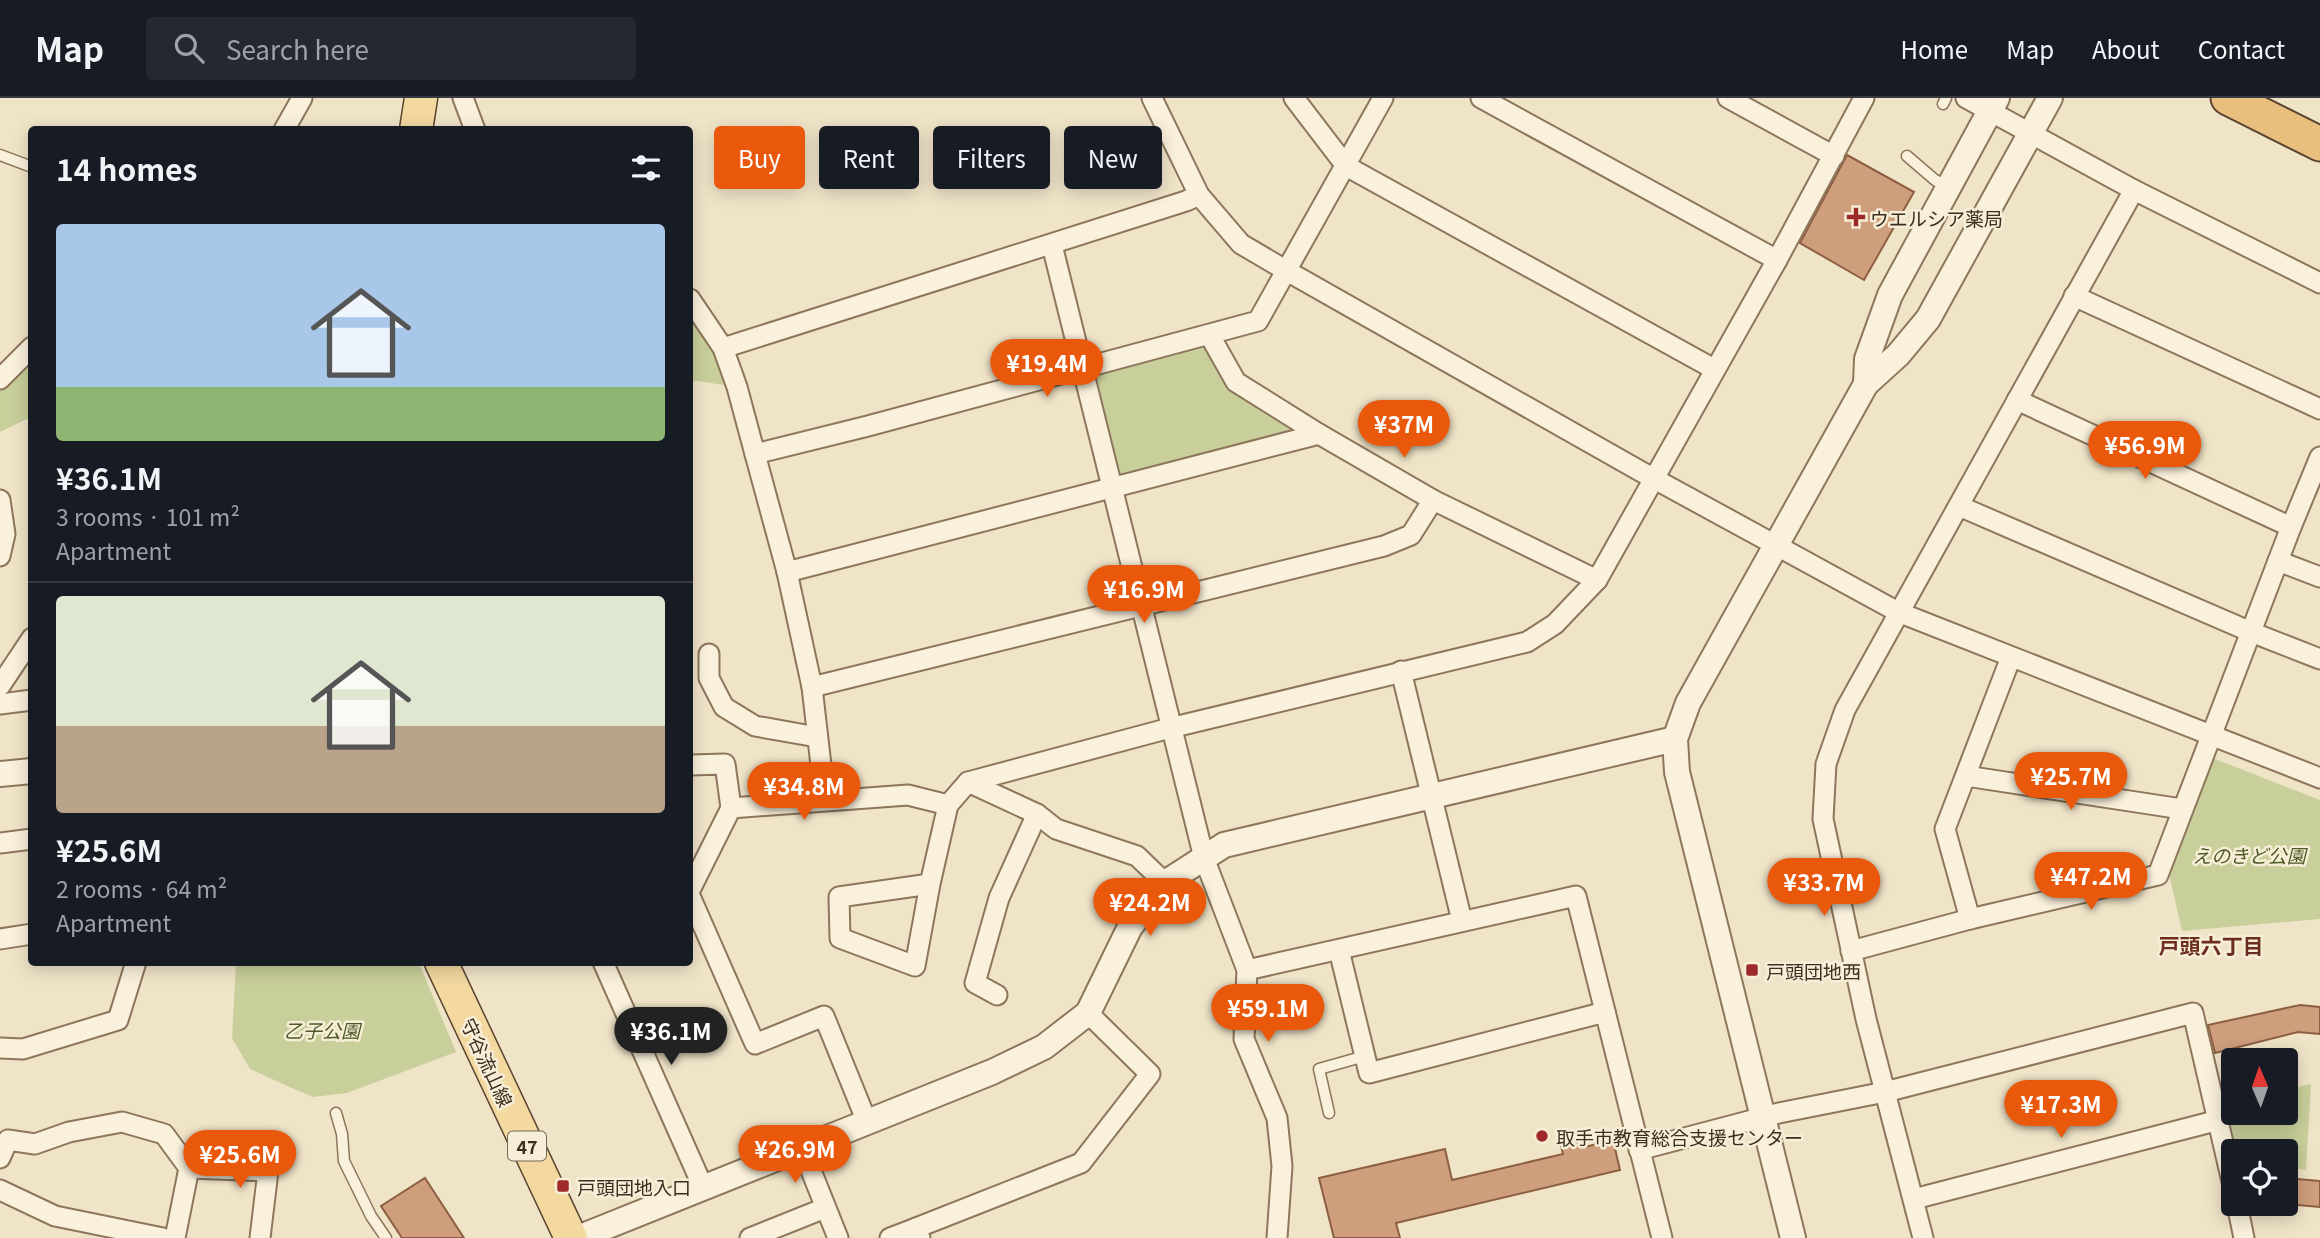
<!DOCTYPE html>
<html lang="en">
<head>
<meta charset="utf-8">
<style>
  :root { --surface:#171b24; --page:#242831; --text:#f1f3f6; --muted:#9ea1a6; --line:#363941; --accent:#ea580c }
  body { margin:0; font-family:Georgia,"Noto Sans JP",serif; background:var(--page); color:var(--text); height:100vh; display:flex; flex-direction:column; font-size:26px; white-space:nowrap }
  * { box-sizing:border-box; margin:0 }
  p { font-size:23px; color:var(--muted) }
  .icon { flex:none; width:38px; height:38px; fill:none; stroke:currentColor; stroke-width:2; stroke-linecap:round; stroke-linejoin:round }
  .map { position:relative; flex:1; overflow:hidden }
  .panel { position:absolute; left:28px; top:28px; width:665px; height:840px; display:flex; flex-direction:column; background:var(--surface); border-radius:7px; box-shadow:0 4px 18px #0003 }
  .panel>* { flex:none }
  .hud { position:absolute; left:714px; top:28px; width:665px; height:63px; display:flex; gap:14px }
  .needle { width:46px; rotate:358deg }
  .tools { position:absolute; left:2221px; top:950px; display:grid; gap:14px }
  .tools a { display:grid; place-items:center; width:77px; height:77px; border-radius:7px; background:var(--surface); box-shadow:0 4px 18px #0003; font-size:35px }
  .price { position:absolute; translate:-50% -60px; padding:0 16px; border-radius:24px; background:var(--accent); color:#fff; font-size:23px; line-height:46px; filter:drop-shadow(0 2px 4px #0008) }
  .price::after { content:''; position:absolute; left:50%; top:42px; width:21px; height:16px; margin-left:-10px; background:inherit; clip-path:polygon(0 0,100% 0,50% 100%) }
  .price.active { background:#222; color:#fff }
  ul { padding:0; list-style:none }
  li { display:grid; align-content:center; gap:14px; height:371px; padding:0 28px }
  li+li { border-top:2px solid var(--line) }
  li span { display:grid; place-items:center; height:217px; border-radius:7px; color:#555 }
  li>.icon { margin-inline-start:auto }
  span .icon { width:126px; height:126px; fill:#fffc; stroke-width:1 }
  li b { font-size:30px }
  h2 { display:flex; justify-content:space-between; align-items:center; height:84px; padding:0 28px; font-size:30px }
  .tag { padding:0 24px; border-radius:7px; background:var(--surface); box-shadow:0 4px 18px #0003; font-size:24px; line-height:63px }
  .tag.active { background:var(--accent); color:#fff }
  header { display:flex; align-items:center; gap:42px; box-sizing:border-box; height:98px; padding:0 35px; background:var(--surface); border-bottom:2px solid var(--line) }
  header strong { font-size:33px }
  nav { display:flex; gap:38px; margin-inline-start:auto; font-size:24px }
  .search { width:490px; height:63px; background:var(--page); display:flex; align-items:center; gap:18px; box-sizing:border-box; padding:0 24px; border-radius:7px; color:var(--muted); font-size:26px }
  .map>svg:first-child { display:block }
  .green { fill:#c9cf9b }
  .building { fill:#cf9f7d; stroke:#8d5f41; stroke-width:2 }
  .lines { fill:none; stroke-linecap:round; stroke-linejoin:round }
  .service-casing { stroke:#8d765c; stroke-width:13 }
  .minor-casing { stroke:#8d765c; stroke-width:23 }
  .tertiary-casing { stroke:#8d765c; stroke-width:28 }
  .primary-casing { stroke:#5b4430; stroke-width:35 }
  .trunk-casing { stroke:#5b4430; stroke-width:37 }
  .service { stroke:#faf1dc; stroke-width:10 }
  .minor { stroke:#faf1dc; stroke-width:19 }
  .tertiary { stroke:#faf1dc; stroke-width:24 }
  .primary { stroke:#f3d9a0; stroke-width:32 }
  .trunk { stroke:#eabe7c; stroke-width:33 }
  .poi-dot { fill:#9e2a2b; stroke:#f7eed8; stroke-width:2.5 }
  .labels { text-anchor:middle; dominant-baseline:central; stroke-width:5; stroke-linejoin:round; paint-order:stroke }
  .shield { fill:#f7eed8; stroke:#756857; stroke-width:2 }
  .shield-label { font-size:18px; font-weight:bold; fill:#3d2e20 }
  .poi-label { font-size:19px; fill:#3d2e20; stroke:#f7eed8; text-anchor:start }
  .park-label { font-size:19px; font-style:italic; fill:#4d5a26; stroke:#f7eed8 }
  .street-label { font-size:19px; fill:#3d2e20; stroke:#f7eed8 }
  .neighbourhood-label { font-size:21px; font-weight:bold; fill:#6b2e1e; stroke:#f7eed8 }
</style>
</head>
<body>
<header>
<strong>Map</strong>
<div class="search"><svg class="icon" aria-label="search" viewBox="0 0 24 24"><circle cx="10" cy="10" r="6"/><path d="M15 15l6 6"/></svg>Search here</div>
<nav><a>Home</a><a>Map</a><a>About</a><a>Contact</a></nav>
</header>
<div class="map">
<svg width="2320" height="1140" viewBox="0 0 2320 1140">
  <rect width="100%" height="100%" fill="#f0e4c8"/>
  <g class="green">
    <polygon points="690,201 737,289 690,282"/>
    <polygon points="1210,238 1236,284 1319,336 1112,390 1082,271"/>
    <polygon points="31,249 31,319 0,334 0,281"/>
    <polygon points="2210,659 2320,702 2320,821 2182,833 2169,776"/>
    <polygon points="236,865 419,865 456,954 347,995 313,999 294,991 250,971 232,940"/>
    <polygon points="2311,986 2306,1072 2286,1069 2286,1054 2233,1054 2215,1007 2233,1003 2233,1015 2286,1015 2286,992"/>
  </g>
  <g class="building">
    <polygon points="1847,57 1914,94 1864,182 1800,145"/>
    <polygon points="2300,907 2320,909 2320,936 2298,934 2215,955 2208,927"/>
    <polygon points="1581,1032 1585,1049 1613,1042 1620,1072 1396,1125 1400,1140 1334,1140 1319,1080 1445,1051 1452,1082 1563,1056 1559,1038"/>
    <polygon points="425,1080 464,1140 402,1140 381,1108"/>
    <polygon points="2286,1080 2320,1083 2320,1109 2286,1106"/>
  </g>
  <g class="lines">
    <defs>
      <g id="service">
        <polyline points="1943,6 1946,0"/>
        <polyline points="0,57 32,69"/>
        <polyline points="1907,58 1935,82 1948,89"/>
        <polyline points="336,1015 342,1036 344,1063 371,1118 386,1140"/>
        <polyline points="1329,1015 1319,971 1365,958"/>
      </g>
      <g id="minor">
        <polyline points="463,0 475,32"/>
        <polyline points="1152,0 1199,97 1241,146 1287,173 1640,373 1898,514 2320,680"/>
        <polyline points="1294,0 1346,68 1714,271"/>
        <polyline points="1481,0 1777,162"/>
        <polyline points="1728,0 1834,58"/>
        <polyline points="1966,0 2134,92 2320,185"/>
        <polyline points="284,32 302,0"/>
        <polyline points="1052,147 1204,760 1247,872 1244,941 1277,1020 1282,1068 1277,1140"/>
        <polyline points="2074,198 2320,311"/>
        <polyline points="690,201 723,250 737,289 755,356 787,474 812,589 825,702"/>
        <polyline points="1210,238 1236,284 1319,336 1433,402 1597,482"/>
        <polyline points="723,250 1186,103 1199,97"/>
        <polyline points="0,281 32,249"/>
        <polyline points="2017,302 2291,429"/>
        <polyline points="755,356 868,328 1258,223 1383,0"/>
        <polyline points="0,402 5,436 0,458"/>
        <polyline points="1959,408 2251,534 2320,561"/>
        <polyline points="2278,463 2320,479"/>
        <polyline points="787,474 1319,336"/>
        <polyline points="709,556 709,580 724,609 755,628 817,639"/>
        <polyline points="1401,573 1462,823"/>
        <polyline points="0,588 32,540"/>
        <polyline points="812,589 1384,448 1411,437 1433,402"/>
        <polyline points="0,606 32,602"/>
        <polyline points="690,667 725,666 731,710"/>
        <polyline points="1966,678 2182,711"/>
        <polyline points="968,684 1037,716 1056,731 1137,758 1165,785"/>
        <polyline points="0,745 32,741"/>
        <polyline points="930,786 839,799 840,840 915,868 930,786 948,707 968,684 1170,630 1527,544 1555,526 1597,482 1777,162 1864,0"/>
        <polyline points="690,792 731,710 908,697 948,707"/>
        <polyline points="690,798 755,946 824,918 867,1024"/>
        <polyline points="1970,821 1945,731 2011,559"/>
        <polyline points="0,841 32,836"/>
        <polyline points="1339,852 1369,975 1605,914"/>
        <polyline points="1851,853 1970,821 2158,777 2291,429 2320,359"/>
        <polyline points="603,864 703,1089"/>
        <polyline points="1247,872 1576,798 1662,1140"/>
        <polyline points="997,897 975,885 999,800 1037,716"/>
        <polyline points="0,950 23,951 118,922 136,864"/>
        <polyline points="802,1050 838,1140"/>
        <polyline points="1639,1052 1779,1015 1885,994 2193,915 2233,1088"/>
        <polyline points="0,1060 8,1042 35,1046 69,1034 122,1024 164,1036 189,1070 175,1140"/>
        <polyline points="189,1070 268,1073 260,1140"/>
        <polyline points="0,1092 55,1118 163,1140"/>
        <polyline points="1914,1101 2219,1022"/>
        <polyline points="2237,1106 2244,1140"/>
        <polyline points="750,1140 825,1110"/>
        <polyline points="890,1140 916,1130"/>
        <polyline points="920,1140 916,1130 1081,1065 1150,976 1088,915"/>
        <polyline points="1923,1140 1866,921 1823,721 1826,666 1845,612 2134,92"/>
      </g>
      <g id="tertiary">
        <polyline points="1866,286 1867,261 1890,197 1997,0"/>
        <polyline points="0,676 32,673"/>
        <polyline points="578,1140 992,974 1044,949 1088,915 1130,829 1165,785 1224,747 1675,641"/>
        <polyline points="1793,1140 1677,674 1675,641 1688,605 1866,286 1898,257 1928,221 2050,0"/>
      </g>
      <g id="primary">
        <polyline points="416,32 421,0"/>
        <polyline points="441,864 571,1140"/>
      </g>
      <polyline id="trunk" points="2228,0 2320,46"/>
    </defs>
    <use href="#service" class="service-casing"/>
    <use href="#minor" class="minor-casing"/>
    <use href="#tertiary" class="tertiary-casing"/>
    <use href="#primary" class="primary-casing"/>
    <use href="#trunk" class="trunk-casing"/>
    <use href="#service" class="service"/>
    <use href="#minor" class="minor"/>
    <use href="#tertiary" class="tertiary"/>
    <use href="#primary" class="primary"/>
    <use href="#trunk" class="trunk"/>
  </g>
  <g class="poi-dot">
    <path d="M1852.5 108.5h7v7h7v7h-7v7h-7v-7h-7v-7h7z"/>
    <rect x="1745" y="865" width="14" height="14" rx="3.5"/>
    <circle cx="1542" cy="1038" r="7"/>
    <rect x="556" y="1081" width="14" height="14" rx="3.5"/>
  </g>
  <g class="labels">
    <rect class="shield" x="508" y="1033.5" width="38" height="29" rx="5"/>
    <g class="shield-label">
      <text x="527" y="1048">47</text>
    </g>
    <g class="poi-label">
      <text x="1870" y="119">ウエルシア薬局</text>
      <text x="1766" y="872">戸頭団地西</text>
      <text x="1556" y="1038">取手市教育総合支援センター</text>
      <text x="577" y="1088">戸頭団地入口</text>
    </g>
    <g class="park-label">
      <text x="2249" y="756">えのきど公園</text>
      <text x="322" y="931">乙子公園</text>
    </g>
    <g class="street-label">
      <text transform="translate(488 964) rotate(65)">守谷流山線</text>
    </g>
    <g class="neighbourhood-label">
      <text x="2211" y="847">戸頭六丁目</text>
    </g>
  </g>
</svg>
<div class="tools">
<a><svg class="needle" viewBox="-14 -14 28 28"><path d="M0-13l5 13h-10z" fill="#e53935"/><path d="M0 13l5-13h-10z" fill="#9ea1a6"/></svg></a>
<a><svg class="icon" aria-label="locate" viewBox="0 0 24 24"><circle cx="12" cy="12" r="6"/><path d="M12 2v4M12 18v4M2 12h4M18 12h4"/></svg></a>
</div>
<b class="price" style="left:1047px;top:301px">¥19.4M</b>
<b class="price" style="left:1404px;top:362px">¥37M</b>
<b class="price" style="left:2145px;top:383px">¥56.9M</b>
<b class="price" style="left:1144px;top:527px">¥16.9M</b>
<b class="price" style="left:2071px;top:714px">¥25.7M</b>
<b class="price" style="left:804px;top:724px">¥34.8M</b>
<b class="price" style="left:2091px;top:814px">¥47.2M</b>
<b class="price" style="left:1824px;top:820px">¥33.7M</b>
<b class="price" style="left:1150px;top:840px">¥24.2M</b>
<b class="price" style="left:1268px;top:946px">¥59.1M</b>
<b class="price active" style="left:671px;top:969px">¥36.1M</b>
<b class="price" style="left:2061px;top:1042px">¥17.3M</b>
<b class="price" style="left:795px;top:1087px">¥26.9M</b>
<b class="price" style="left:240px;top:1092px">¥25.6M</b>
<div class="hud">
<a class="tag active">Buy</a>
<a class="tag">Rent</a>
<a class="tag">Filters</a>
<a class="tag">New</a>
</div>
<section class="panel">
<h2>14 homes<svg class="icon" aria-label="filters" viewBox="0 0 24 24"><path d="M4 7h16M4 17h16"/><circle cx="9" cy="7" r="2"/><circle cx="15" cy="17" r="2"/></svg></h2>
<ul>
<li><span style="background:linear-gradient(#a9c7e8 75%,#8fb573 0)"><svg class="icon" aria-label="home" viewBox="0 0 24 24"><path d="M3 11l9-7 9 7M6 9v11h12V9"/></svg></span><div><b>¥36.1M</b><p>3 rooms · 101 m²</p><p>Apartment</p></div></li>
<li><span style="background:linear-gradient(#dfe7d0 60%,#b9a48a 0)"><svg class="icon" aria-label="home" viewBox="0 0 24 24"><path d="M3 11l9-7 9 7M6 9v11h12V9"/></svg></span><div><b>¥25.6M</b><p>2 rooms · 64 m²</p><p>Apartment</p></div></li>
</ul>
</section>
</div>
</body>
</html>
